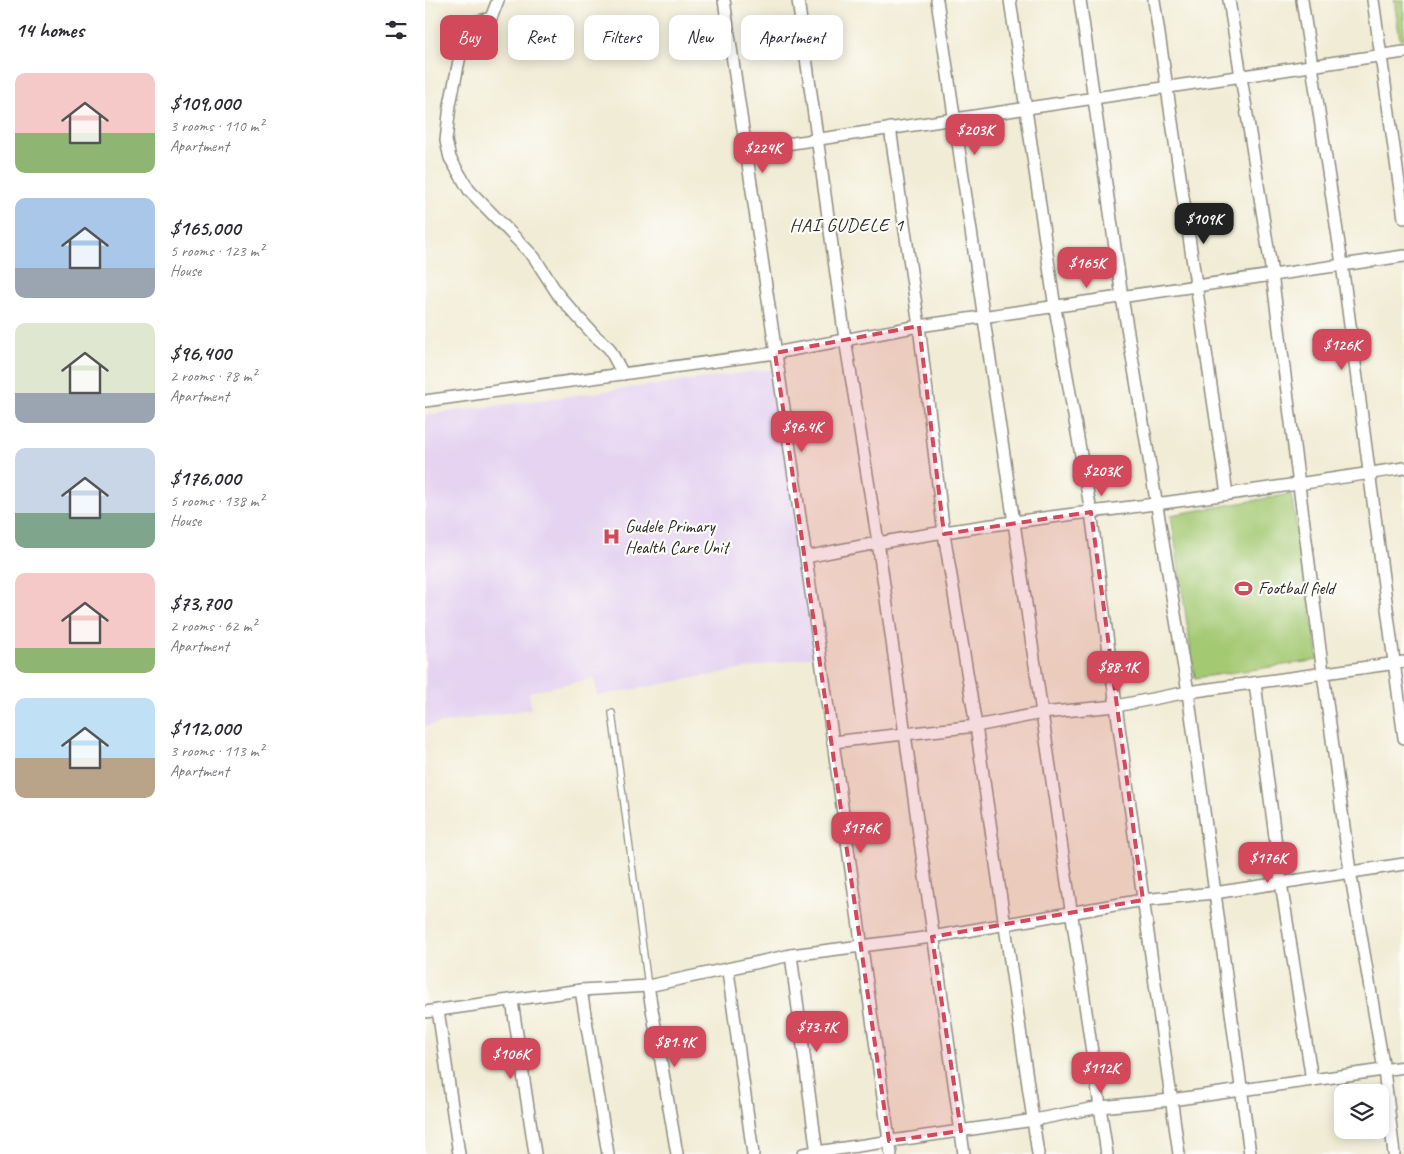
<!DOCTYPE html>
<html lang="en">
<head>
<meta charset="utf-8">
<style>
  :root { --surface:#fff; --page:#f2f2f3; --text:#2b2b33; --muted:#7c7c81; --accent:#d1495b }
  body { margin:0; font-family:Caveat,sans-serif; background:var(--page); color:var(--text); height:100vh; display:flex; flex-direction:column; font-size:19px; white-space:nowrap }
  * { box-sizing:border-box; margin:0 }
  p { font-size:16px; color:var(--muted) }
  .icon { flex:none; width:28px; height:28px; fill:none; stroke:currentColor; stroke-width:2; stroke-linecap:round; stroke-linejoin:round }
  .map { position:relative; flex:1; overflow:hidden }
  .details { display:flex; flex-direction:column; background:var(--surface); width:425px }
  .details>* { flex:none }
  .hud { position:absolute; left:15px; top:15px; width:475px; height:45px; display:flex; gap:10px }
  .controls { position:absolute; left:909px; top:1084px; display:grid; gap:10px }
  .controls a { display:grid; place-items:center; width:55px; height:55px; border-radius:10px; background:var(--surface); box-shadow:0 2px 12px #0003; font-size:25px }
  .price { position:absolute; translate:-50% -42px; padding:0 11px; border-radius:10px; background:var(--accent); color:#fff; font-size:16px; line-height:32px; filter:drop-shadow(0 1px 2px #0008) }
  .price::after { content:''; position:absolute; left:50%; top:30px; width:15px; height:11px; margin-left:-8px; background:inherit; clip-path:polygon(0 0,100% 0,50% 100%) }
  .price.selected { background:#222; color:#fff }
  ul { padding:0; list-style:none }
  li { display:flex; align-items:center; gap:15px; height:125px; padding:0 15px }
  li span { display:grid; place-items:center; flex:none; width:140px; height:100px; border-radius:10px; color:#555 }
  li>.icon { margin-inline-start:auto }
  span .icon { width:60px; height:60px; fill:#fffc; stroke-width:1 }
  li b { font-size:21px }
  h2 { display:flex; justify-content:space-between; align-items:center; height:60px; padding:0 15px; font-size:21px }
  .chip { padding:0 18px; border-radius:10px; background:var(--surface); box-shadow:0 2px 12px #0003; font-size:18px; line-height:45px }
  .chip.selected { background:var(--accent); color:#fff }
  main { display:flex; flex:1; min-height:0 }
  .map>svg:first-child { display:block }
  .built { fill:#e5d3f1 }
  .green { fill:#a4c973; stroke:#687a4f }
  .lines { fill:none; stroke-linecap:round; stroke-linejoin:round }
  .service-casing { stroke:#8e8c80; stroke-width:8 }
  .minor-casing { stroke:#8e8c80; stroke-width:14 }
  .service { stroke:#fff; stroke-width:5.5 }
  .minor { stroke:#fff; stroke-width:11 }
  .marked { fill:#d1495b; fill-opacity:0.2; stroke:#d1495b; stroke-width:4; stroke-dasharray:10 6; stroke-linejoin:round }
  .labels { text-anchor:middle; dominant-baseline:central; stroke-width:4.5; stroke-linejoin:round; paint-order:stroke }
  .poi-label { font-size:18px; fill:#2b2b2b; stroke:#fdfcf7; text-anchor:start }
  .neighbourhood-label { font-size:19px; letter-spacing:1px; fill:#2b2b2b; stroke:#fdfcf7 }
</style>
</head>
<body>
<main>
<section class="details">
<h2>14 homes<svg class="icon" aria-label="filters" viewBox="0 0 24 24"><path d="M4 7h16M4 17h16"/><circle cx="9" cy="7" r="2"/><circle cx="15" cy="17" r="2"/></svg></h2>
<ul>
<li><span style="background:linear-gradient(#f6c9c9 60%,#8fb573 0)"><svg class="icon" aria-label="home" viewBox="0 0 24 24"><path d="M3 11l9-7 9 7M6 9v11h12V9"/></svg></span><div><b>$109,000</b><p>3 rooms · 110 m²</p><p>Apartment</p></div></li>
<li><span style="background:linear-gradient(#a9c7e8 70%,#9aa5b1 0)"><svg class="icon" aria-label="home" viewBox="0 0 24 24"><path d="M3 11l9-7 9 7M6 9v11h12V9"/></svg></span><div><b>$165,000</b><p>5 rooms · 123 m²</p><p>House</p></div></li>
<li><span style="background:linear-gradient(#dfe7d0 70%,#9aa5b1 0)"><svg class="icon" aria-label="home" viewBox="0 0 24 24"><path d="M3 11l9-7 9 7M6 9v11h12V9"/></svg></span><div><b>$96,400</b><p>2 rooms · 78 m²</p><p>Apartment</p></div></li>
<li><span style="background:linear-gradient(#c9d6e8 65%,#7fa58c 0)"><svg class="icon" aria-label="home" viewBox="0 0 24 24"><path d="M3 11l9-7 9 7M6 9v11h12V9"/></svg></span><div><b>$176,000</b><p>5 rooms · 138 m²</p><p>House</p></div></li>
<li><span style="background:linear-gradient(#f6c9c9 75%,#8fb573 0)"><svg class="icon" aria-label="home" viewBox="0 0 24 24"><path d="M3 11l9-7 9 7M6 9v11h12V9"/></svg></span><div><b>$73,700</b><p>2 rooms · 62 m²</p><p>Apartment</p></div></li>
<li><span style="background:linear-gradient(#bfe0f5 60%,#b9a48a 0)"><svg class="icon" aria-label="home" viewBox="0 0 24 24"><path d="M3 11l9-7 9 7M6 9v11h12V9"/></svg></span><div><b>$112,000</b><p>3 rooms · 113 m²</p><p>Apartment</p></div></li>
</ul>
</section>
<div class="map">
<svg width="979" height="1154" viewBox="0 0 979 1154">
  <rect width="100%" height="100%" fill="#fdfcf7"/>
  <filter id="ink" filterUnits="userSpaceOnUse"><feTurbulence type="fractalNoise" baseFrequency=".02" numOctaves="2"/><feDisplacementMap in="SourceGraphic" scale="10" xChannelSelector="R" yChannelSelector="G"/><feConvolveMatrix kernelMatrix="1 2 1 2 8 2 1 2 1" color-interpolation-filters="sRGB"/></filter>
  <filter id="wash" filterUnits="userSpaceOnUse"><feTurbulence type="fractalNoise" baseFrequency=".0096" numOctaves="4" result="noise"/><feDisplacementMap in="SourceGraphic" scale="20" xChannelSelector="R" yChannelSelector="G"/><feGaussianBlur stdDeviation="1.12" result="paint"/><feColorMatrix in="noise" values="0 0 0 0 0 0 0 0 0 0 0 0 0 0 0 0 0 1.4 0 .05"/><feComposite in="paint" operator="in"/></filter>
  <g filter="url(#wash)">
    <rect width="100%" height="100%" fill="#f1ecd5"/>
    <polygon class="built" points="348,369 390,656 172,696 169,678 104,692 106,709 0,726 0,415"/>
    <g class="green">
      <polygon points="969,0 979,0 979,39 975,40"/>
      <polygon points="866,494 894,660 770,678 746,515"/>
    </g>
  </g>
  <g filter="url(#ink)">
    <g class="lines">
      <defs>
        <polyline id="service" points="187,713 223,986"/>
        <g id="minor">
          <polyline points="73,0 66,18 49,22 39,36 25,105 21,141 25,158 44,190 109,257 134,296 169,335 184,348 198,374"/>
          <polyline points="299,0 408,742 466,1154"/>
          <polyline points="373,0 420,339 453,542 539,1154"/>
          <polyline points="512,0 682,1154"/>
          <polyline points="585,0 630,308 666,512 691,706 754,1154"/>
          <polyline points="655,0 697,297 763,692 825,1154"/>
          <polyline points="729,0 802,494"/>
          <polyline points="804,0 847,274 898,673 925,871 959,1070 969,1154"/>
          <polyline points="877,0 917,264 979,738"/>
          <polyline points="948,0 979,218"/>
          <polyline points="465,128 494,326 519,534 551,726 613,1154"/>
          <polyline points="321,150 979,52"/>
          <polyline points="0,401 350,353 494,326 979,256"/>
          <path d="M381 557C475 537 570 524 665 512 770 500 874 484 979 468"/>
          <polyline points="830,683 856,883 887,1080"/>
          <polyline points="408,742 551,726 617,713 691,706 763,692 979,662"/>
          <polyline points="366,955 392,1154"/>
          <polyline points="303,971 328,1154"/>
          <polyline points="223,986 252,1154"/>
          <polyline points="156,990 183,1154"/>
          <polyline points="87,1001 110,1154"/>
          <polyline points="13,1010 34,1154"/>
          <polyline points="0,1012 156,990 223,986 366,955 507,937 718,900 789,893 979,864"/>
          <polyline points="378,1154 609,1120 675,1107 746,1100 979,1067"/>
        </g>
      </defs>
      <use href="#service" class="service-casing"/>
      <use href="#minor" class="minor-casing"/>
      <use href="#service" class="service"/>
      <use href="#minor" class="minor"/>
    </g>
  </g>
  <path class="marked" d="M494 326 519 534 666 512 718 900 507 937 536 1131 464 1141 350 353Z"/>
  <defs>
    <symbol id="hospital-bare" viewBox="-9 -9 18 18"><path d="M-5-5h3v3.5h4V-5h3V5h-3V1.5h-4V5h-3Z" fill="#d1495b" stroke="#fdfcf7" stroke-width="2.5" paint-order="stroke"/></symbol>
    <symbol id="stadium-bare" viewBox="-9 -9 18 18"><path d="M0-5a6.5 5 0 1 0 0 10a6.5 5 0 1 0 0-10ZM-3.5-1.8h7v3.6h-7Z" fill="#d1495b" stroke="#fdfcf7" stroke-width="2.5" paint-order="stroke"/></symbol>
  </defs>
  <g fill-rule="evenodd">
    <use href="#hospital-bare" x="174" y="524" width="25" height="25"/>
    <use href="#stadium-bare" x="806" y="576" width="25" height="25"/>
  </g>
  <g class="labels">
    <g class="poi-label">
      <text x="200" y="526">Gudele Primary<tspan x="200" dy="21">Health Care Unit</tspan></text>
      <text x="833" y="588">Football field</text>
    </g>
    <g class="neighbourhood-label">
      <text x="422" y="225">HAI GUDELE 1</text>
    </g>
  </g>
</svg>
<div class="controls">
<a><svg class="icon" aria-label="layers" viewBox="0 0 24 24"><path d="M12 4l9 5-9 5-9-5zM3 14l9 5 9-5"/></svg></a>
</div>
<b class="price" style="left:550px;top:156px">$203K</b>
<b class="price" style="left:338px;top:174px">$224K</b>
<b class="price selected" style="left:779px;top:245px">$109K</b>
<b class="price" style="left:662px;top:289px">$165K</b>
<b class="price" style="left:917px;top:371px">$126K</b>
<b class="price" style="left:377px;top:453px">$96.4K</b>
<b class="price" style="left:677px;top:497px">$203K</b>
<b class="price" style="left:693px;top:693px">$88.1K</b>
<b class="price" style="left:436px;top:854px">$176K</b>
<b class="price" style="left:843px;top:884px">$176K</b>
<b class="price" style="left:392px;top:1053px">$73.7K</b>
<b class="price" style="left:250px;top:1068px">$81.9K</b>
<b class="price" style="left:86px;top:1080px">$106K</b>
<b class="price" style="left:676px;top:1094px">$112K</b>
<div class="hud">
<a class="chip selected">Buy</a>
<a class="chip">Rent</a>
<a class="chip">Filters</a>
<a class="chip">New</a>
<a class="chip">Apartment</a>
</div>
</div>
</main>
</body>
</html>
